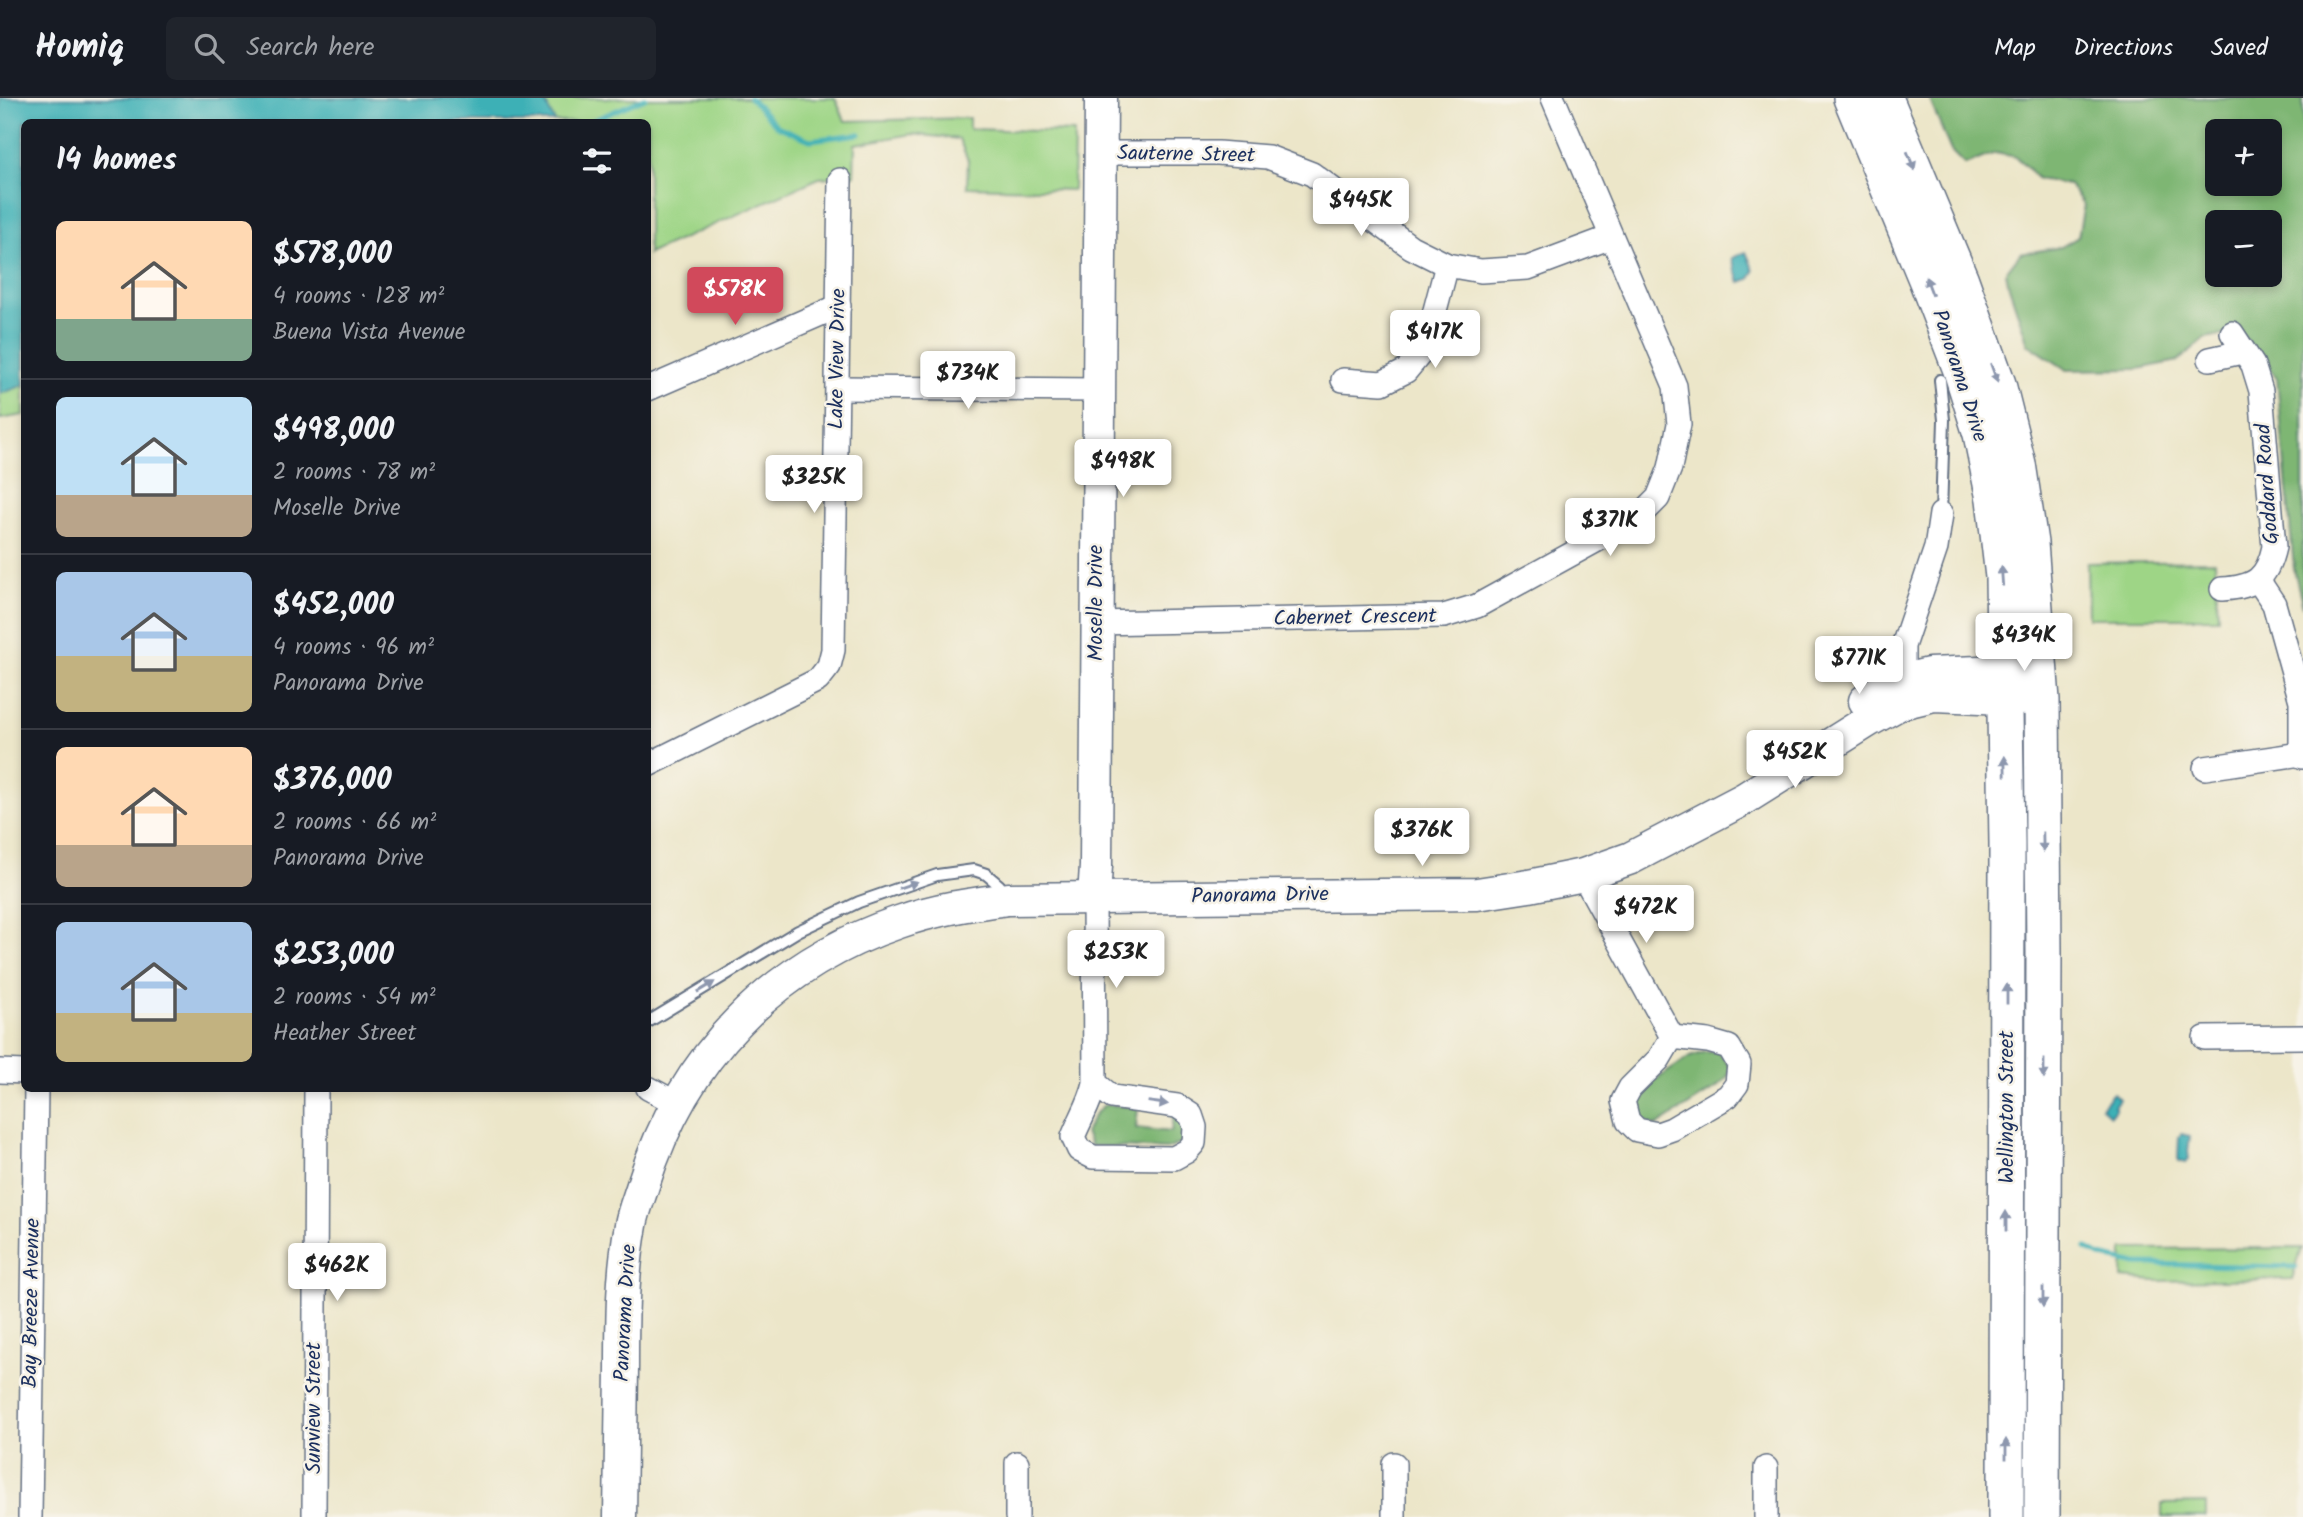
<!DOCTYPE html>
<html lang="en">
<head>
<meta charset="utf-8">
<style>
  :root { --surface:#171b24; --page:#20242c; --text:#f1f3f6; --muted:#9ea1a6; --line:#363941; --accent:#d1495b }
  body { margin:0; font-family:Kalam,sans-serif; background:var(--page); color:var(--text); height:100vh; display:flex; flex-direction:column; font-size:26px; white-space:nowrap }
  * { box-sizing:border-box; margin:0 }
  p { font-size:23px; color:var(--muted) }
  .icon { flex:none; width:38px; height:38px; fill:none; stroke:currentColor; stroke-width:2; stroke-linecap:round; stroke-linejoin:round }
  .map { position:relative; flex:1; overflow:hidden }
  .panel { position:absolute; left:21px; top:21px; width:630px; height:973px; display:flex; flex-direction:column; background:var(--surface); border-radius:10px; box-shadow:0 4px 10px #0003 }
  .panel>* { flex:none }
  .fabs { position:absolute; left:2205px; top:21px; display:grid; gap:14px }
  .fabs a { display:grid; place-items:center; width:77px; height:77px; border-radius:10px; background:var(--surface); box-shadow:0 4px 10px #0003; font-size:35px }
  .price { position:absolute; translate:-50% -60px; padding:0 16px; border-radius:7px; background:#fff; color:#222; font-size:23px; line-height:46px; filter:drop-shadow(0 2px 4px #0008) }
  .price::after { content:''; position:absolute; left:50%; top:42px; width:21px; height:16px; margin-left:-10px; background:inherit; clip-path:polygon(0 0,100% 0,50% 100%) }
  .price.on { background:var(--accent); color:#fff }
  ul { padding:0; list-style:none }
  li { display:flex; align-items:center; gap:21px; height:175px; padding:0 35px }
  li+li { border-top:2px solid var(--line) }
  li span { display:grid; place-items:center; flex:none; width:196px; height:140px; border-radius:10px; color:#555 }
  li>.icon { margin-inline-start:auto }
  span .icon { width:84px; height:84px; fill:#fffc; stroke-width:1 }
  li b { font-size:30px }
  h2 { display:flex; justify-content:space-between; align-items:center; height:84px; padding:0 35px; font-size:30px }
  header { display:flex; align-items:center; gap:42px; box-sizing:border-box; height:98px; padding:0 35px; background:var(--surface); border-bottom:2px solid var(--line) }
  header strong { font-size:33px }
  nav { display:flex; gap:38px; margin-inline-start:auto; font-size:24px }
  .search { width:490px; height:63px; background:var(--page); display:flex; align-items:center; gap:18px; box-sizing:border-box; padding:0 24px; border-radius:10px; color:var(--muted); font-size:26px }
  .map>svg:first-child { display:block }
  .green { fill:#9ed586; stroke:#5c8272; stroke-width:2 }
  .forest { fill:#7eb673; stroke:#4c7268; stroke-width:2; fill-rule:evenodd }
  .water { fill:#3eb0b6; stroke:#2c708a; stroke-width:2 }
  .lines { fill:none; stroke-linecap:round; stroke-linejoin:round }
  .stream { stroke:#3eb0b6; stroke-width:5 }
  .lane-casing { stroke:#646f83; stroke-width:14 }
  .street-casing { stroke:#646f83; stroke-width:26 }
  .secondary-casing { stroke:#646f83; stroke-width:35 }
  .primary-casing { stroke:#646f83; stroke-width:38 }
  .lane { stroke:#fff; stroke-width:10 }
  .street { stroke:#fff; stroke-width:23 }
  .secondary { stroke:#fff; stroke-width:32 }
  .primary { stroke:#fff; stroke-width:35 }
  .oneway { fill:#8d97ae }
  .labels { text-anchor:middle; dominant-baseline:central; stroke-width:5; stroke-linejoin:round; paint-order:stroke }
  .street-label { font-size:21px; fill:#1b2f5e; stroke:#f7f3e8 }
</style>
</head>
<body>
<header>
<strong>Homiq</strong>
<div class="search"><svg class="icon" aria-label="search" viewBox="0 0 24 24"><circle cx="10" cy="10" r="6"/><path d="M15 15l6 6"/></svg>Search here</div>
<nav><a>Map</a><a>Directions</a><a>Saved</a></nav>
</header>
<div class="map">
<svg width="2303" height="1419" viewBox="0 0 2303 1419">
  <rect width="100%" height="100%" fill="#f7f3e8"/>
  <filter id="ink" filterUnits="userSpaceOnUse"><feTurbulence type="fractalNoise" baseFrequency=".0143" numOctaves="2"/><feDisplacementMap in="SourceGraphic" scale="14" xChannelSelector="R" yChannelSelector="G"/><feConvolveMatrix kernelMatrix="1 2 1 2 8 2 1 2 1" color-interpolation-filters="sRGB"/></filter>
  <filter id="wash" filterUnits="userSpaceOnUse"><feTurbulence type="fractalNoise" baseFrequency=".00686" numOctaves="4" result="noise"/><feDisplacementMap in="SourceGraphic" scale="28" xChannelSelector="R" yChannelSelector="G"/><feGaussianBlur stdDeviation="1.57" result="paint"/><feColorMatrix in="noise" values="0 0 0 0 0 0 0 0 0 0 0 0 0 0 0 0 0 1.4 0 .05"/><feComposite in="paint" operator="in"/></filter>
  <g filter="url(#wash)">
    <rect width="100%" height="100%" fill="#ece6c9"/>
    <g class="green">
      <polygon points="0,0 835,0 845,23 969,20 969,31 1074,34 1073,92 967,89 968,62 959,41 912,36 855,46 854,77 819,80 648,156 648,24 24,24 24,317 0,321"/>
      <polygon points="2215,463 2218,520 2088,520 2087,465"/>
      <polygon points="2302,1150 2292,1181 2155,1183 2122,1180 2123,1151"/>
      <polygon points="2206,1405 2206,1419 2162,1419 2162,1406"/>
    </g>
    <g class="forest">
      <path d="M1929 0H2303V509L2294 471 2277 280 2240 234 2205 240 2178 263 2138 271 2067 272 2028 246 2009 189 2006 174 2020 156 2061 149 2078 139 2084 107 2069 87 2038 81 2016 59 1995 55 1965 67 1951 53ZM2217 33H2270V86H2217ZM2217 124H2270V177H2217Z"/>
      <path d="M1705 954H1718L1730 969 1728 979 1716 990 1656 1028C1636 1022 1634 1016 1634 996L1690 959Z"/>
      <polygon points="1105,1006 1138,1010 1136,1030 1171,1034 1174,1014 1184,1032 1182,1045 1167,1051 1091,1048 1085,1035 1094,1017"/>
    </g>
    <g class="water">
      <polygon points="0,0 543,0 555,24 24,24 24,287 0,296"/>
      <polygon points="1746,154 1754,173 1750,181 1740,184 1732,160"/>
      <polygon points="2113,995 2119,1001 2114,1008 2116,1010 2110,1017 2101,1009"/>
      <polygon points="2181,1036 2190,1038 2188,1053 2189,1061 2186,1065 2178,1063 2179,1039"/>
    </g>
    <g class="lines">
      <g class="stream">
        <polyline points="750,0 777,28 810,42 859,36"/>
        <polyline points="589,24 645,0"/>
        <polyline points="2086,1150 2100,1158 2137,1166 2296,1169"/>
      </g>
    </g>
  </g>
  <g filter="url(#ink)">
    <g class="lines">
      <defs>
        <g id="lane">
          <polyline points="1940,282 1944,322 1941,416"/>
          <polyline points="648,924 798,833 859,804 937,777 974,772 986,776 999,787 1006,798"/>
        </g>
        <g id="street">
          <polyline points="1100,55 1218,55 1268,59 1312,76 1411,149 1447,167 1481,173 1528,170 1611,139"/>
          <polyline points="2210,261 2242,254"/>
          <polyline points="1343,282 1382,285 1406,273 1425,250 1447,167"/>
          <polyline points="838,290 1098,292"/>
          <polyline points="648,291 839,208"/>
          <polyline points="2258,482 2274,506 2301,603 2301,656 2303,659"/>
          <path d="M2222 491C2255 489 2267 481 2274 449L2261 293 2253 267 2232 235"/>
          <polyline points="1096,525 1444,518 1477,508 1639,419 1658,400 1670,370 1679,326 1675,288 1553,0"/>
          <polyline points="1903,581 1903,548 1936,450 1941,416"/>
          <polyline points="648,667 818,582 829,568 833,552 840,82"/>
          <polyline points="2205,670 2301,656"/>
          <polyline points="1583,777 1672,939"/>
          <path d="M1094 799 1095 985C1091 1004 1080 1021 1073 1039L1079 1052 1093 1059 1174 1060 1187 1053 1194 1045 1195 1029 1191 1017 1177 1008 1112 999 1095 985"/>
          <polygon points="1672,939 1708,943 1729,949 1739,966 1737,986 1728,998 1672,1031 1658,1036 1637,1032 1628,1023 1623,1003 1630,990 1659,961"/>
          <polyline points="2205,940 2303,939"/>
          <polyline points="0,973 24,974"/>
          <polyline points="648,990 676,1005"/>
          <polyline points="30,1419 36,990"/>
          <polyline points="314,1419 316,990"/>
          <polyline points="1017,1419 1017,1365"/>
          <polyline points="1394,1419 1394,1366"/>
          <polyline points="1766,1419 1766,1370"/>
        </g>
        <g id="secondary">
          <polyline points="1865,603 1891,585 1929,576 2030,572"/>
          <polyline points="1094,799 1096,768 1101,0"/>
          <path d="M620 1419C621 1369 621 1320 622 1270 622 1222 622 1175 631 1127 633 1114 639 1100 643 1087 683 959 772 867 899 824 935 811 971 806 1008 801L1477 796 1529 788 1583 777 1631 760 1744 701 1868 623 1901 605 1934 597 2028 601"/>
        </g>
        <g id="primary">
          <polyline points="1851,0 1926,181 1961,272 1981,336 1994,401 2003,479 2007,746 2006,1419"/>
          <polyline points="1885,0 1961,182 1998,286 2018,366 2030,445 2042,602 2044,854 2042,1419"/>
        </g>
      </defs>
      <use href="#lane" class="lane-casing"/>
      <use href="#street" class="street-casing"/>
      <use href="#secondary" class="secondary-casing"/>
      <use href="#primary" class="primary-casing"/>
      <use href="#lane" class="lane"/>
      <use href="#street" class="street"/>
      <use href="#secondary" class="secondary"/>
      <use href="#primary" class="primary"/>
    </g>
    <defs><path id="oneway-solid" d="M-6-.8H1V-3.2L6.5 0L1 3.2V.8H-6Z" transform="scale(1.75)"/></defs>
    <g class="oneway">
      <use href="#oneway-solid" transform="translate(1911 63) rotate(68)"/>
      <use href="#oneway-solid" transform="translate(1929 188) rotate(-111)"/>
      <use href="#oneway-solid" transform="translate(1994 275) rotate(70)"/>
      <use href="#oneway-solid" transform="translate(2002 478) rotate(-94)"/>
      <use href="#oneway-solid" transform="translate(2005 668) rotate(-91)"/>
      <use href="#oneway-solid" transform="translate(2043 744) rotate(89)"/>
      <use href="#oneway-solid" transform="translate(908 787) rotate(-19)"/>
      <use href="#oneway-solid" transform="translate(706 889) rotate(-31)"/>
      <use href="#oneway-solid" transform="translate(2007 896) rotate(-90)"/>
      <use href="#oneway-solid" transform="translate(2044 971) rotate(90)"/>
      <use href="#oneway-solid" transform="translate(1158 1005) rotate(8)"/>
      <use href="#oneway-solid" transform="translate(2006 1123) rotate(-90)"/>
      <use href="#oneway-solid" transform="translate(2043 1199) rotate(90)"/>
      <use href="#oneway-solid" transform="translate(2006 1351) rotate(-90)"/>
    </g>
  </g>
  <g class="labels">
    <g class="street-label">
      <text transform="translate(1186 57) rotate(1)">Sauterne Street</text>
      <text transform="translate(838 261) rotate(-89)">Lake View Drive</text>
      <text transform="translate(1959 278) rotate(72)">Panorama Drive</text>
      <text transform="translate(2268 386) rotate(-94)">Goddard Road</text>
      <text transform="translate(1096 505) rotate(-90)">Moselle Drive</text>
      <text transform="translate(1355 520) rotate(-1)">Cabernet Crescent</text>
      <text transform="translate(1260 798) rotate(-1)">Panorama Drive</text>
      <text transform="translate(2007 1009) rotate(-90)">Wellington Street</text>
      <text transform="translate(32 1205) rotate(-89)">Bay Breeze Avenue</text>
      <text transform="translate(626 1215) rotate(-87)">Panorama Drive</text>
      <text transform="translate(314 1310) rotate(-90)">Sunview Street</text>
    </g>
  </g>
</svg>
<div class="fabs">
<a>+</a>
<a>−</a>
</div>
<b class="price" style="left:1361px;top:140px">$445K</b>
<b class="price on" style="left:735px;top:229px">$578K</b>
<b class="price" style="left:1435px;top:272px">$417K</b>
<b class="price" style="left:968px;top:313px">$734K</b>
<b class="price" style="left:1123px;top:401px">$498K</b>
<b class="price" style="left:814px;top:417px">$325K</b>
<b class="price" style="left:1610px;top:460px">$371K</b>
<b class="price" style="left:2024px;top:575px">$434K</b>
<b class="price" style="left:1859px;top:598px">$771K</b>
<b class="price" style="left:1795px;top:692px">$452K</b>
<b class="price" style="left:1422px;top:770px">$376K</b>
<b class="price" style="left:1646px;top:847px">$472K</b>
<b class="price" style="left:1116px;top:892px">$253K</b>
<b class="price" style="left:337px;top:1205px">$462K</b>
<section class="panel">
<h2>14 homes<svg class="icon" aria-label="filters" viewBox="0 0 24 24"><path d="M4 7h16M4 17h16"/><circle cx="9" cy="7" r="2"/><circle cx="15" cy="17" r="2"/></svg></h2>
<ul>
<li><span style="background:linear-gradient(#ffd9b3 70%,#7fa58c 0)"><svg class="icon" aria-label="home" viewBox="0 0 24 24"><path d="M3 11l9-7 9 7M6 9v11h12V9"/></svg></span><div><b>$578,000</b><p>4 rooms · 128 m²</p><p>Buena Vista Avenue</p></div></li>
<li><span style="background:linear-gradient(#bfe0f5 70%,#b9a48a 0)"><svg class="icon" aria-label="home" viewBox="0 0 24 24"><path d="M3 11l9-7 9 7M6 9v11h12V9"/></svg></span><div><b>$498,000</b><p>2 rooms · 78 m²</p><p>Moselle Drive</p></div></li>
<li><span style="background:linear-gradient(#a9c7e8 60%,#c2b280 0)"><svg class="icon" aria-label="home" viewBox="0 0 24 24"><path d="M3 11l9-7 9 7M6 9v11h12V9"/></svg></span><div><b>$452,000</b><p>4 rooms · 96 m²</p><p>Panorama Drive</p></div></li>
<li><span style="background:linear-gradient(#ffd9b3 70%,#b9a48a 0)"><svg class="icon" aria-label="home" viewBox="0 0 24 24"><path d="M3 11l9-7 9 7M6 9v11h12V9"/></svg></span><div><b>$376,000</b><p>2 rooms · 66 m²</p><p>Panorama Drive</p></div></li>
<li><span style="background:linear-gradient(#a9c7e8 65%,#c2b280 0)"><svg class="icon" aria-label="home" viewBox="0 0 24 24"><path d="M3 11l9-7 9 7M6 9v11h12V9"/></svg></span><div><b>$253,000</b><p>2 rooms · 54 m²</p><p>Heather Street</p></div></li>
</ul>
</section>
</div>
</body>
</html>
